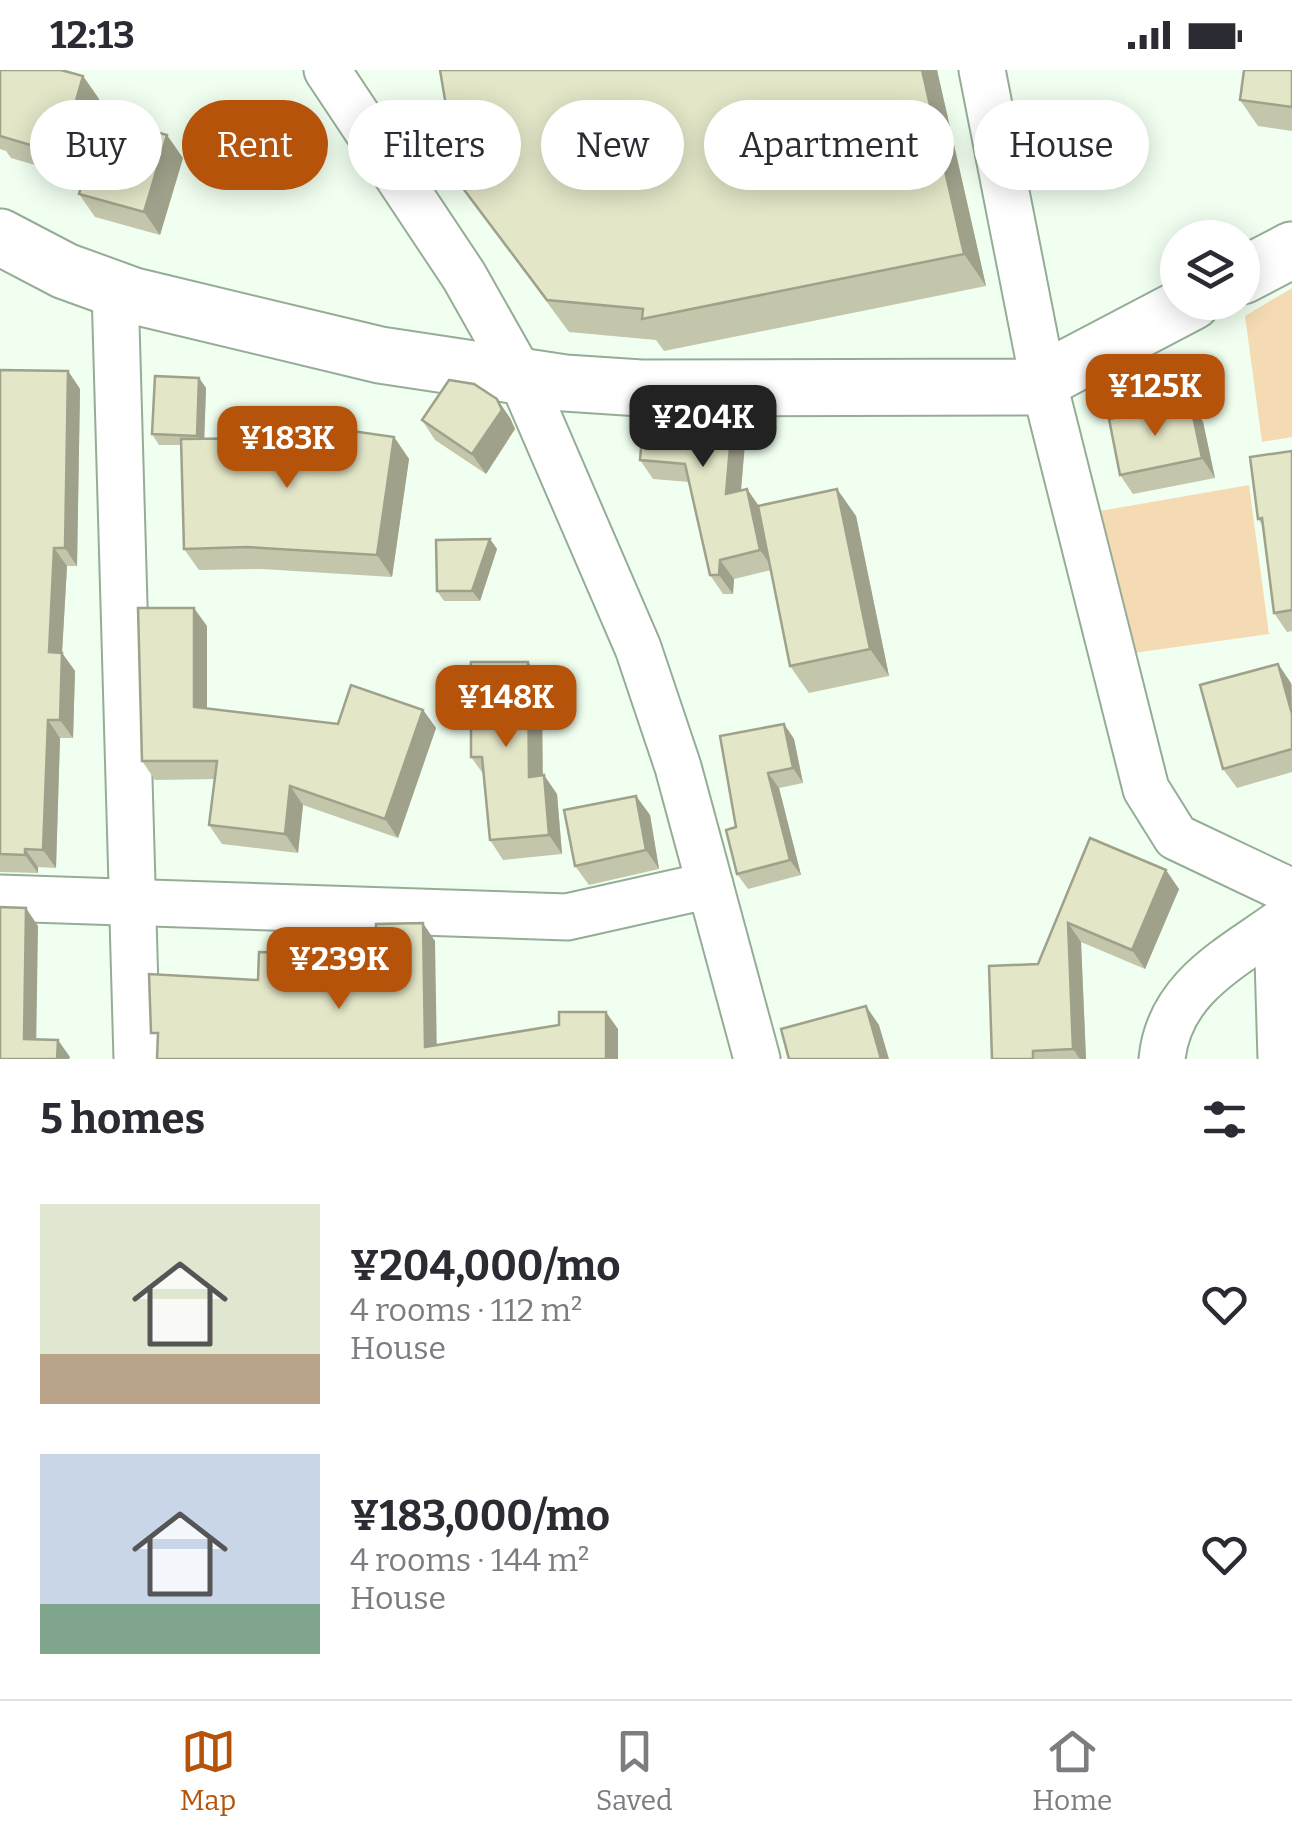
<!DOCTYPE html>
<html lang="en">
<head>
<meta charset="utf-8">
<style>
  :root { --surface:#fff; --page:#f2f2f3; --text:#2b2b33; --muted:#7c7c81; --line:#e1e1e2; --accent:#b45309 }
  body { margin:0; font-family:Bitter,serif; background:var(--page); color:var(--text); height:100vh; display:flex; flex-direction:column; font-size:38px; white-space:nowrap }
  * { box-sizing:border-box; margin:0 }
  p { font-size:32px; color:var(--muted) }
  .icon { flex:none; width:55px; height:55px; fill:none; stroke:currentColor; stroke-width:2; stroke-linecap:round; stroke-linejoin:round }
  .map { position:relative; height:989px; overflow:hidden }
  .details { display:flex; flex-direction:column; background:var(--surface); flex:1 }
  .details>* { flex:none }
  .banner { position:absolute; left:30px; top:30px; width:1232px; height:90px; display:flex; gap:20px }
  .tools { position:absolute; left:1160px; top:150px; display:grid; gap:20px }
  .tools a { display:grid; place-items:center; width:100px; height:100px; border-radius:50%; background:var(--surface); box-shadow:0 5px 25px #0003; font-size:50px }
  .price { position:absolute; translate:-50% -85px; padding:0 22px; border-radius:20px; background:var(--accent); color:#fff; font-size:32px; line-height:65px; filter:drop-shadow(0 2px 5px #0008) }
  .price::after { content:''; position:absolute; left:50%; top:60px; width:30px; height:22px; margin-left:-15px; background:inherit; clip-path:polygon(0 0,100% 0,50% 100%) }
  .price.current { background:#222; color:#fff }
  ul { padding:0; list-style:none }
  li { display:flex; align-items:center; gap:30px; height:250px; padding:0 40px }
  li span { display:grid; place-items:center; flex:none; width:280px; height:200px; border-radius:0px; color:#555 }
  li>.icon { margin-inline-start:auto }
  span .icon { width:120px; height:120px; fill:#fffc; stroke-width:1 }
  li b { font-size:42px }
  h2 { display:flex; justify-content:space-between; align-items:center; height:120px; padding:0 40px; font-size:42px }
  .chip { padding:0 35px; border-radius:45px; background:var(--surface); box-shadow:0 5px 25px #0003; font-size:35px; line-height:90px }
  .chip.current { background:var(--accent); color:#fff }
  .status { display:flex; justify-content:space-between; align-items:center; height:70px; padding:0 50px; background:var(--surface); direction:ltr }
  .status svg { height:28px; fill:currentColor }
  .dock { display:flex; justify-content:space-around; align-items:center; height:140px; border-top:2px solid var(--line); background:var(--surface); font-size:28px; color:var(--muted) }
  .dock a { display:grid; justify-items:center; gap:5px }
  .dock .current { color:var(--accent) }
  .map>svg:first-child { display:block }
  .green { fill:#f5dbb3 }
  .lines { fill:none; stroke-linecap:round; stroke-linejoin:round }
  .street-casing { stroke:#95ad96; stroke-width:49 }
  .secondary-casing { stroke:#95ad96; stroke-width:59 }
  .street { stroke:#fff; stroke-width:45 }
  .secondary { stroke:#fff; stroke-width:55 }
  .wall { fill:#c3c6ab }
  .shaded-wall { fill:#9fa18b }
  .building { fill:#e3e6c7; stroke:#9fa18b; stroke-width:2.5 }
</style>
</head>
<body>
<div class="status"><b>12:13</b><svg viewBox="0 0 49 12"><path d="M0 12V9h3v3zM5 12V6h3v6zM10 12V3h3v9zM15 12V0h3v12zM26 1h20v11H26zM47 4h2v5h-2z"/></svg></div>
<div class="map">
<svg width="1292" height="989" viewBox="0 0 1292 989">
  <rect width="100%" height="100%" fill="#f0fff0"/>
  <g class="green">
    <polygon points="1292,218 1292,367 1262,372 1245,246"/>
    <polygon points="1249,415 1269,564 1112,586 1077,445"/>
  </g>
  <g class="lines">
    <defs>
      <g id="street">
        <polyline points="327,0 464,206 521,307 638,578 678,697 757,989"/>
        <polyline points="982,0 1043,310 1146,719 1176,767 1292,822"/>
        <polyline points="115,219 137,989"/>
        <polyline points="0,828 567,847 710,815"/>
        <path d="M1162 989C1169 920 1226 891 1277 855"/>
        <polyline points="1281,989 1277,855 1292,847"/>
      </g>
      <g id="secondary">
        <polyline points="0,167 65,201 134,226 380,285 565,313 641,318 1030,317 1192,232"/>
        <polyline points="1242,206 1292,180"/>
      </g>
    </defs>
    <use href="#street" class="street-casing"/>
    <use href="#secondary" class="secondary-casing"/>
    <use href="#street" class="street"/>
    <use href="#secondary" class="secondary"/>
  </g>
  <g class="wall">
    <polygon points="0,0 83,6 99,29 95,44 183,88 160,165 95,147 79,124 83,109 11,88 6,81 0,79"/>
    <polygon points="440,0 937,0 986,216 664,281 656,270 569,262 459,113"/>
    <polygon points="1292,0 1292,61 1258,56 1240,30"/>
    <polygon points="0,300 68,301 80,319 77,496 67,496 62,583 75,601 73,668 60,668 56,798 38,797 38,803 0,802"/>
    <polygon points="199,308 206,318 204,369 394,367 409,389 392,507 262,499 199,500 184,479 181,375 159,375 152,364"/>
    <polygon points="497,329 510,348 515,359 486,404 435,370 422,350"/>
    <polygon points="1190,332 1203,352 1215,408 1133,424 1120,405"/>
    <polygon points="747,349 741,420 747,419 759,436 837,419 856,446 889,606 809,623 790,596 771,500 734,509 733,524 723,524 710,505 689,412 653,409 640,390"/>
    <polygon points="1292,381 1292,561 1287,562 1274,543 1263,456 1258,449"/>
    <polygon points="490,469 497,479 480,531 444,531 437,521"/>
    <polygon points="207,556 207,639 338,654 423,640 436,658 398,768 303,735 298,783 222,774 209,755 215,709 155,710 142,691"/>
    <polygon points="1278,594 1292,615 1292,702 1237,718 1223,699"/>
    <polygon points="542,611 542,705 557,724 562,784 503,790 490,770 484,705 471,687"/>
    <polygon points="784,654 794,669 803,713 779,718 801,805 748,819 737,804 736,757"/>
    <polygon points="636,726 650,745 659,799 589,815 575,796"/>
    <polygon points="1090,768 1179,819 1145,899 1081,872 1086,989 992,989 1038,894"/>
  </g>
  <g class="shaded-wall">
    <polygon points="922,0 937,0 986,216 964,184"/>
    <polygon points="83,6 99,29 90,61 74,38"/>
    <polygon points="167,65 183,88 160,165 144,142"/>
    <polygon points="68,301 80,319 77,496 65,478"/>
    <polygon points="199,308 206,318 204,376 197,366"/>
    <polygon points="497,329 510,348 515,359 486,404 472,384"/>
    <polygon points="734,330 747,349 739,443 726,424"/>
    <polygon points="1190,332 1203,352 1215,408 1202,388"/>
    <polygon points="394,367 409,389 392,507 377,485"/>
    <polygon points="747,419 760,438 774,500 760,480"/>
    <polygon points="837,419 856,446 889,606 870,579"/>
    <polygon points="490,469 497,479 480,531 472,521"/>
    <polygon points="54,478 67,496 62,583 75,601 73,668 60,650 49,582"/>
    <polygon points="720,490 734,509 733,524 719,505"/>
    <polygon points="194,538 207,556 207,656 194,637"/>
    <polygon points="528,592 542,611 543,726 529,707"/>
    <polygon points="1278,594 1291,613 1292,644"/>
    <polygon points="423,640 436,658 398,768 385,749"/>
    <polygon points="48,650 60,668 56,798 43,780"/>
    <polygon points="784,654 794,669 803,713 793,698"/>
    <polygon points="768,703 779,718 801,805 790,790"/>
    <polygon points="544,705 557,724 562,784 549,765"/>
    <polygon points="290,716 303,735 298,783 285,764"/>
    <polygon points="636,726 650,745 659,799 646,780"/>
    <polygon points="25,779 38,797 38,803 25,785"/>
    <polygon points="1166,800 1179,819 1145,899 1132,880"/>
    <polygon points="26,838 38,856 36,986 24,969"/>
    <polygon points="423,853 435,871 437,989 425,977"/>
    <polygon points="1068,853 1081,872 1086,989 1080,989 1073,979"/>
    <polygon points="866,936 879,955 889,989 881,989"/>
    <polygon points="606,942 618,959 618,989 606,989"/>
    <polygon points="58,970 70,987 69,989 57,989"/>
  </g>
  <g class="building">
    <polygon points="0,0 61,0 83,6 74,38 167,65 144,142 79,124 88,92 0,66"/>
    <polygon points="440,0 922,0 964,184 642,249 643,239 547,230 459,113"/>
    <polygon points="1244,0 1292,0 1292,37 1240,30"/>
    <polygon points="0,300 68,301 65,478 54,478 49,582 62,583 60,650 48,650 43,780 25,779 25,785 0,784"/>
    <polygon points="155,306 199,308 197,366 152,364"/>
    <polygon points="449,310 474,314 497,329 502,340 472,384 422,350"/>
    <polygon points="645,330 734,330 726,424 747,419 760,480 720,490 719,505 710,505 685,394 640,390"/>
    <polygon points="1190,332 1202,388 1120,405 1109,349"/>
    <polygon points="289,352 394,367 377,485 247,477 184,479 181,369 288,368"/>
    <polygon points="1292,381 1292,540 1274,543 1262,448 1258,449 1250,387"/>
    <polygon points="837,419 870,579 790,596 758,436"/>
    <polygon points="490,469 472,521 437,521 436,470"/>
    <polygon points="138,538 194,538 194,637 338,654 351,615 423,640 385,749 290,716 285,764 209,755 217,691 142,691"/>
    <polygon points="471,592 528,592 529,707 544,705 549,765 490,770 482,687 471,687"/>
    <polygon points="1278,594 1292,644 1292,679 1223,699 1200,615"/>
    <polygon points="784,654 793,698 768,703 790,790 737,804 726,760 736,757 720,666"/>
    <polygon points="636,726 646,780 575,796 564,740"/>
    <polygon points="1090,768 1166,800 1132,880 1068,853 1073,979 1033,981 1033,989 992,989 989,896 1038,894"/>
    <polygon points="0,837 26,838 24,969 58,970 57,989 0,989"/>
    <polygon points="423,853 425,977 559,955 559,942 606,942 606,989 157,989 158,963 151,963 149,904 258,910 259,882 376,884 376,854"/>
    <polygon points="866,936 881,989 789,989 781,959"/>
  </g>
</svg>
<div class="tools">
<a><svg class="icon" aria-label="layers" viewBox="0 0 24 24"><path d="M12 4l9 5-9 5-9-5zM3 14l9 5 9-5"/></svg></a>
</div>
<b class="price" style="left:1155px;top:369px">¥125K</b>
<b class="price current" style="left:703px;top:400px">¥204K</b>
<b class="price" style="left:287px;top:421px">¥183K</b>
<b class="price" style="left:506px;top:680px">¥148K</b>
<b class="price" style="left:339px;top:942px">¥239K</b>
<div class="banner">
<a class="chip">Buy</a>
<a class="chip current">Rent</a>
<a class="chip">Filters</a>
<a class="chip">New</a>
<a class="chip">Apartment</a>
<a class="chip">House</a>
</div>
</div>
<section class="details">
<h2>5 homes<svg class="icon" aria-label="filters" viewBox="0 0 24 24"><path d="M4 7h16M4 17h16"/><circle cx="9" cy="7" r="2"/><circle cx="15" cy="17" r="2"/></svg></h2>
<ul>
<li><span style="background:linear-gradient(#dfe7d0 75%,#b9a48a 0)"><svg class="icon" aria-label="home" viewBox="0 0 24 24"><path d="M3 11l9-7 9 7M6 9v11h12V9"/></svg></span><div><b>¥204,000/mo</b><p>4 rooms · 112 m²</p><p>House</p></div><svg class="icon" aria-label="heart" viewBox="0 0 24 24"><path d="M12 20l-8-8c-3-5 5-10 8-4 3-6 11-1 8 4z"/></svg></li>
<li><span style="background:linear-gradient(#c9d6e8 75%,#7fa58c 0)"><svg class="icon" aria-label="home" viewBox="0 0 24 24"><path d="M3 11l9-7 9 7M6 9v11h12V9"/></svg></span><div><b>¥183,000/mo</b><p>4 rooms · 144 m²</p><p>House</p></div><svg class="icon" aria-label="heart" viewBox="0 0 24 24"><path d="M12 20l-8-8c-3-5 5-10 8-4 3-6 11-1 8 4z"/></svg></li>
</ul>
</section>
<nav class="dock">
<a class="current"><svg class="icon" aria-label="map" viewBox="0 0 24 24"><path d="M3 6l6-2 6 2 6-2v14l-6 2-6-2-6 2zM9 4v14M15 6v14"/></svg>Map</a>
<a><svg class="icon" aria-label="saved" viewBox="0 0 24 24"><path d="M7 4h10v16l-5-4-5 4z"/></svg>Saved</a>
<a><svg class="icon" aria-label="home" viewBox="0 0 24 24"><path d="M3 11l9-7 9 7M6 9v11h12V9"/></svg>Home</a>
</nav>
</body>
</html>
